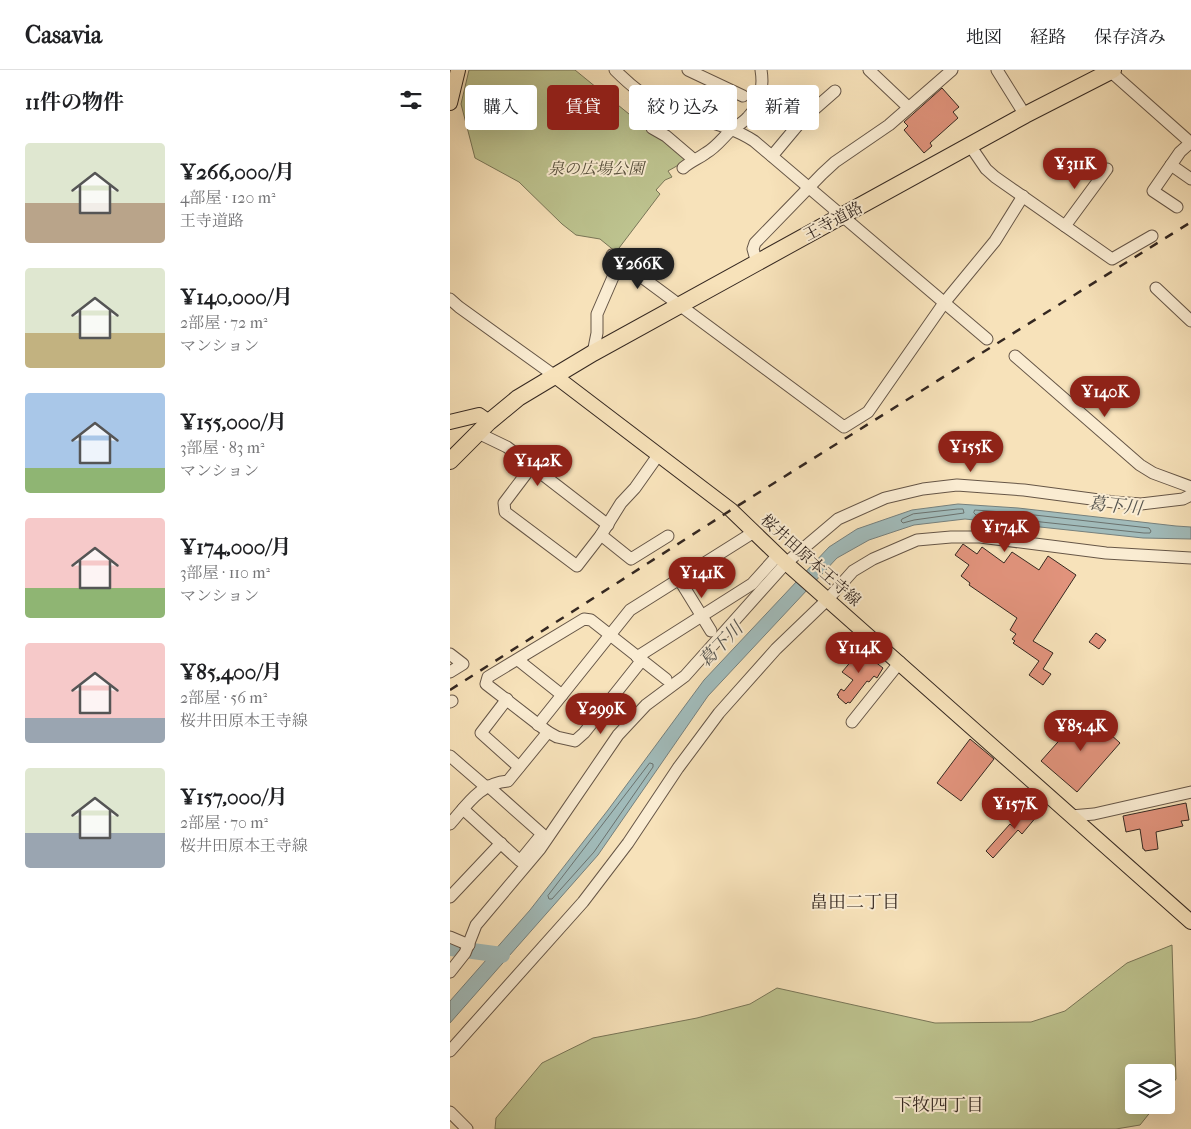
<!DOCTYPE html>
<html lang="ja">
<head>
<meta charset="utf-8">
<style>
  :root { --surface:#fff; --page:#f2f2f2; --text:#202124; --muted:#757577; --line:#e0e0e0; --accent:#8f2418 }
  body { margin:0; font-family:"IM FELL French Canon","Noto Serif JP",serif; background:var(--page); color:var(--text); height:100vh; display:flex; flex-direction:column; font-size:19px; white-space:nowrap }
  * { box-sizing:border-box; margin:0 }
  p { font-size:16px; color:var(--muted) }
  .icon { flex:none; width:28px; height:28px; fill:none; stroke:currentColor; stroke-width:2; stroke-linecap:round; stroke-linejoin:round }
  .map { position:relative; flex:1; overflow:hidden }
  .panel { display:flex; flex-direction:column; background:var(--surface); width:450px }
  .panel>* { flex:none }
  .banner { position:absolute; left:15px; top:15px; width:475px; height:45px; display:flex; gap:10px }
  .fabs { position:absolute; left:675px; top:994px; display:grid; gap:10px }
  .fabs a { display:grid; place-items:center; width:50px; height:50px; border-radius:5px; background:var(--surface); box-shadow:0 5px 20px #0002; font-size:25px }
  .price { position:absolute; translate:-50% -42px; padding:0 11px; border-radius:18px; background:var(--accent); color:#fff; font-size:16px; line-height:32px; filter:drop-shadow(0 1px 2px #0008) }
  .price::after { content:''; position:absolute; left:50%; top:30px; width:15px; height:11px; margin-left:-8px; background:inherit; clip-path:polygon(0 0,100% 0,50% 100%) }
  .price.active { background:#222; color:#fff }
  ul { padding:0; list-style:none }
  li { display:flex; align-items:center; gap:15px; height:125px; padding:0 25px }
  li span { display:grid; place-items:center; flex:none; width:140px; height:100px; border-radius:5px; color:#555 }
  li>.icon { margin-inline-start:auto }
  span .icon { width:60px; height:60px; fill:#fffc; stroke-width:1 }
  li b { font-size:21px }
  h2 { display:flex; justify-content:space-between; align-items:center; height:60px; padding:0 25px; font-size:21px }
  .pill { padding:0 18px; border-radius:5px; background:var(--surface); box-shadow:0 5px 20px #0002; font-size:18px; line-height:45px }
  .pill.active { background:var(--accent); color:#fff }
  header { display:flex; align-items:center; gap:30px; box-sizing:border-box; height:70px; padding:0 25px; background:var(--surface); border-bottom:1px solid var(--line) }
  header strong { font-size:24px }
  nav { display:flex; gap:28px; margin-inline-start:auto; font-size:18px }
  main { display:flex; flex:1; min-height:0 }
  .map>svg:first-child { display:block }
  .green { fill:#bdc38f; stroke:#797658 }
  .water { fill:#a1bbba; stroke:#76807d }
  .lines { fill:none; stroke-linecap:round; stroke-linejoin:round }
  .shore { stroke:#6b726e; stroke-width:1 }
  .river { stroke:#a1bbba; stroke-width:16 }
  .building { fill:#e1937c; stroke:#352821 }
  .minor-casing { stroke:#665647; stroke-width:13 }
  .major-casing { stroke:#352821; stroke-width:16 }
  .highway-casing { stroke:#352821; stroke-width:18 }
  .minor { stroke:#faecd2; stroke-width:11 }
  .major { stroke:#f7e2ba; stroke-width:14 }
  .highway { stroke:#f7e2ba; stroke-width:16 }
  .rail { stroke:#352821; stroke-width:2.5; stroke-dasharray:9 9; stroke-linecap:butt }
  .labels { text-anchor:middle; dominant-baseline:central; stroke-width:4; stroke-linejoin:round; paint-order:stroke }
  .park-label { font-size:16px; font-style:italic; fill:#574f3c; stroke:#faecd2 }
  .street-label { font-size:16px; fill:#352821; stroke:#faecd2 }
  .water-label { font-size:18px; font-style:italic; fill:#55544f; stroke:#faecd2 }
  .neighbourhood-label { font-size:18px; fill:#352821; stroke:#faecd2 }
</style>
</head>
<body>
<header>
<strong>Casavia</strong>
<nav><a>地図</a><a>経路</a><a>保存済み</a></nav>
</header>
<main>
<section class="panel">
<h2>11件の物件<svg class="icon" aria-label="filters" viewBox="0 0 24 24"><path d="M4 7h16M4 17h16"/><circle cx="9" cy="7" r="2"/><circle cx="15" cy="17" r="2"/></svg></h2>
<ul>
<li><span style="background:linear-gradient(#dfe7d0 60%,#b9a48a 0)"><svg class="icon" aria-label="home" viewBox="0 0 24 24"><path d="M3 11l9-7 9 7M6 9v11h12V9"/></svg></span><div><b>¥266,000/月</b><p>4部屋 · 120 m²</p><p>王寺道路</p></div></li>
<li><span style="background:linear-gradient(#dfe7d0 65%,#c2b280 0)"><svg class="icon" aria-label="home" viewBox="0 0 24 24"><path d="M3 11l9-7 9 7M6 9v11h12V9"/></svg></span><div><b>¥140,000/月</b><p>2部屋 · 72 m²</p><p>マンション</p></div></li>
<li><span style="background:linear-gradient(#a9c7e8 75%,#8fb573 0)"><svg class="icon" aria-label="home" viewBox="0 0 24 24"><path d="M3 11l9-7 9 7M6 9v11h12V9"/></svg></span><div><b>¥155,000/月</b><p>3部屋 · 83 m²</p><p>マンション</p></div></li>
<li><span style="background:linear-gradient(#f6c9c9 70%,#8fb573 0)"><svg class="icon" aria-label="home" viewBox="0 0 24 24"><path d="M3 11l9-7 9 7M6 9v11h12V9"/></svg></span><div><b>¥174,000/月</b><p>3部屋 · 110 m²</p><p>マンション</p></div></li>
<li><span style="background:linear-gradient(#f6c9c9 75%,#9aa5b1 0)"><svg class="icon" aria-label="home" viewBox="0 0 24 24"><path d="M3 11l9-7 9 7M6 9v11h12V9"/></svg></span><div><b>¥85,400/月</b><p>2部屋 · 56 m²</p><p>桜井田原本王寺線</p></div></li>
<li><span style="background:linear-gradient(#dfe7d0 65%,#9aa5b1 0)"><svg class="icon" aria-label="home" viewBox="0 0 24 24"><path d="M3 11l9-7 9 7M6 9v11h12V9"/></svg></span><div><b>¥157,000/月</b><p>2部屋 · 70 m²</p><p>桜井田原本王寺線</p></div></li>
</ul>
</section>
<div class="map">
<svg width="741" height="1059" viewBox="0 0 741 1059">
  <rect width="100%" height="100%" fill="#f7e2ba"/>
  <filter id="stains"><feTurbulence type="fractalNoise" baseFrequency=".004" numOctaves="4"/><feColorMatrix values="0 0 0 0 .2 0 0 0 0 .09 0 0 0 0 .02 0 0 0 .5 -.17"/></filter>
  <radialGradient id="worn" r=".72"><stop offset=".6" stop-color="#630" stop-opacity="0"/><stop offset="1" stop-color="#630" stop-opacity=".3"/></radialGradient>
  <g class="green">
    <polygon points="19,0 125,0 179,44 203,54 239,89 218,101 222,107 215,110 206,120 210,124 166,182 150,169 126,165 112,154 69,112 25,88 11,34"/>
    <polygon points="722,875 726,1009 716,1022 716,1002 684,1002 684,1035 706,1035 690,1055 666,1059 45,1059 46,1048 92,993 143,968 247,948 300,934 327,918 485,953 581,952 615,941 677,893"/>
  </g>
  <polygon class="water" points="508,434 568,438 726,456 741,457 741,469 693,468 515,449 464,455 419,470 387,488 258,626 148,785 0,953 0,931 80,840 158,740 254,610 379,477 407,459 462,440"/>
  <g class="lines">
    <g class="shore">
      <polygon points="508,439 513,439 514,443 464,450 453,453 451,451 452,449 463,444"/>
      <polygon points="525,440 567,443 699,458 701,461 700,463 694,463 526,445 524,443"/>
      <polygon points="200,693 203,694 203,697 144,782 102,829 99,829 98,826"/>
    </g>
    <polyline class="river" points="0,878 52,885"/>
  </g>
  <g class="building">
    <polygon points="492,18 509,37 503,42 508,48 480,73 482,76 474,83 454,60 458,56 454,52"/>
    <polygon points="513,474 527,484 532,477 554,493 562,482 589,500 598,486 626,505 583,571 603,583 593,599 601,604 593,615 579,605 589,591 563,573 565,571 562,569 566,564 560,560 567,548 519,515 520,513 511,506 519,495 505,485"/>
    <polygon points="646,563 656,570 649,579 639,572"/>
    <polygon points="406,577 433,598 427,608 424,606 419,612 417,611 400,633 398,632 396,634 388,627 389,626 387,625 391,619 394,621 403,610 392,602 403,589 399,585"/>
    <polygon points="631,646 634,649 637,646 647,654 648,653 670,673 627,722 591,691"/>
    <polygon points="520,669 544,689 511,731 487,713"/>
    <polygon points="583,733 592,740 572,764 568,760 543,788 536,781 560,754 565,758 563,756"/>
    <polygon points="736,733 739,750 731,751 733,756 706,762 708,779 695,781 694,779 693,779 690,759 676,762 673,746"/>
  </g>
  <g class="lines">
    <defs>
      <g id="minor">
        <path d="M165 0C180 15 195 28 214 37 244 50 277 53 304 71L537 269"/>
        <polyline points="238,0 293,26"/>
        <polyline points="419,0 458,37"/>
        <polyline points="547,0 575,45"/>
        <polyline points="661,2 741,73"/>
        <polyline points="202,58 216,66 243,89"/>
        <polyline points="521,77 536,99 545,107 662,189 702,166"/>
        <polyline points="322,86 353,49 385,21"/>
        <polyline points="721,95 741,109"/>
        <path d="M233 98C241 91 248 89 256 83 265 78 272 69 279 62 285 57 293 53 298 47 310 35 314 17 311 0"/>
        <polyline points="727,137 703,121 730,82 740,73"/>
        <polyline points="615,156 657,99"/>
        <polyline points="162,185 394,357 418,342 494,233 545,171 573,126"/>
        <polyline points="307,193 303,179 305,173 372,104 385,92 439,55 502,0"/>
        <polyline points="706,218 741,251"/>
        <polyline points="0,229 9,237 105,306"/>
        <polyline points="143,283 147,263 147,244 170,191"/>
        <polyline points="565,286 690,395 703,403 741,417"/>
        <polyline points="28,363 57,377 158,455"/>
        <polyline points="82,396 54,433 55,442 127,496 151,465 171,433 185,418 209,384"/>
        <polyline points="151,465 181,489 218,466"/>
        <polyline points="229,509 261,561"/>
        <polyline points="0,584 13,594 0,602"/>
        <polyline points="187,587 302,514 328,485"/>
        <polyline points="68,590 112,625"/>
        <polyline points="192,590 134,663 125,671 107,667 98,662 36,614 38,607 134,549 141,550 216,609"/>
        <polyline points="57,629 31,663 69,697"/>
        <polyline points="0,632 2,631"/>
        <polyline points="402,652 450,592"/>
        <polyline points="88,655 180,540 304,462"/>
        <polyline points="0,686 36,717"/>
        <polyline points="13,739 70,791 92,764 38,716"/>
        <polyline points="621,746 644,744 741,722"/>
        <path d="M0 754C17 735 30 713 58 711L98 662"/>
        <polyline points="0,827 51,773"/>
        <polyline points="0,867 19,875"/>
        <polyline points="0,902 15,883 26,855 90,779 168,665 196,635 235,606 336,493 388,449 435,428 473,419 507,415 574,420 664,432 691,434 733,429 741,425"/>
        <polyline points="0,981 133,832 178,773 228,698 269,643 326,579 378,529 403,501 423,489 467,470 501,467 530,467 656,483 741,488"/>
        <polyline points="0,1042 17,1059"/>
      </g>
      <g id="major">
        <polyline points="0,33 8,0"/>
        <polyline points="105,306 281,440 336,493 741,852"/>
        <polyline points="0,352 29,345 39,352"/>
      </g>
      <polyline id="highway" points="0,391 39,352 68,328 143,283 575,45 663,0"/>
    </defs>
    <use href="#minor" class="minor-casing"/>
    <use href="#major" class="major-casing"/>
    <use href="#highway" class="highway-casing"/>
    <use href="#minor" class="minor"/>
    <use href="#major" class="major"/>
    <use href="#highway" class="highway"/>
    <polyline class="rail" points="0,620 281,440 741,152"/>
  </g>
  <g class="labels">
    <g class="park-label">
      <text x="146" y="98">泉の広場公園</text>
    </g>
    <g class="street-label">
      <text transform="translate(383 151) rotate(-28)">王寺道路</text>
      <text transform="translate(361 490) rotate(42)">桜井田原本王寺線</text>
    </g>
    <g class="water-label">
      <text transform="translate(665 436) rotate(6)">葛下川</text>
      <text transform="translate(271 575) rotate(-46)">葛下川</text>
    </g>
    <g class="neighbourhood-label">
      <text x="405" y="832">畠田二丁目</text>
      <text x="489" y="1035">下牧四丁目</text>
    </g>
  </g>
  <rect width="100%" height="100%" filter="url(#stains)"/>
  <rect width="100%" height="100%" fill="url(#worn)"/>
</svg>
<div class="fabs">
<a><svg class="icon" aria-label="layers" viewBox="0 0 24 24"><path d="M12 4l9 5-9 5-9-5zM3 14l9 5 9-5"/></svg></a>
</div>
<b class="price" style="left:625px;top:120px">¥311K</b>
<b class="price active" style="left:188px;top:220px">¥266K</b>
<b class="price" style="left:655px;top:348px">¥140K</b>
<b class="price" style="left:521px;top:403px">¥155K</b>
<b class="price" style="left:88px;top:417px">¥142K</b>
<b class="price" style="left:555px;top:483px">¥174K</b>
<b class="price" style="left:252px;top:529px">¥141K</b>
<b class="price" style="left:409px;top:604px">¥114K</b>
<b class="price" style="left:151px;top:665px">¥299K</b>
<b class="price" style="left:631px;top:682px">¥85.4K</b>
<b class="price" style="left:565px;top:760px">¥157K</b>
<div class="banner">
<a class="pill">購入</a>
<a class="pill active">賃貸</a>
<a class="pill">絞り込み</a>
<a class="pill">新着</a>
</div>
</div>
</main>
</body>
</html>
